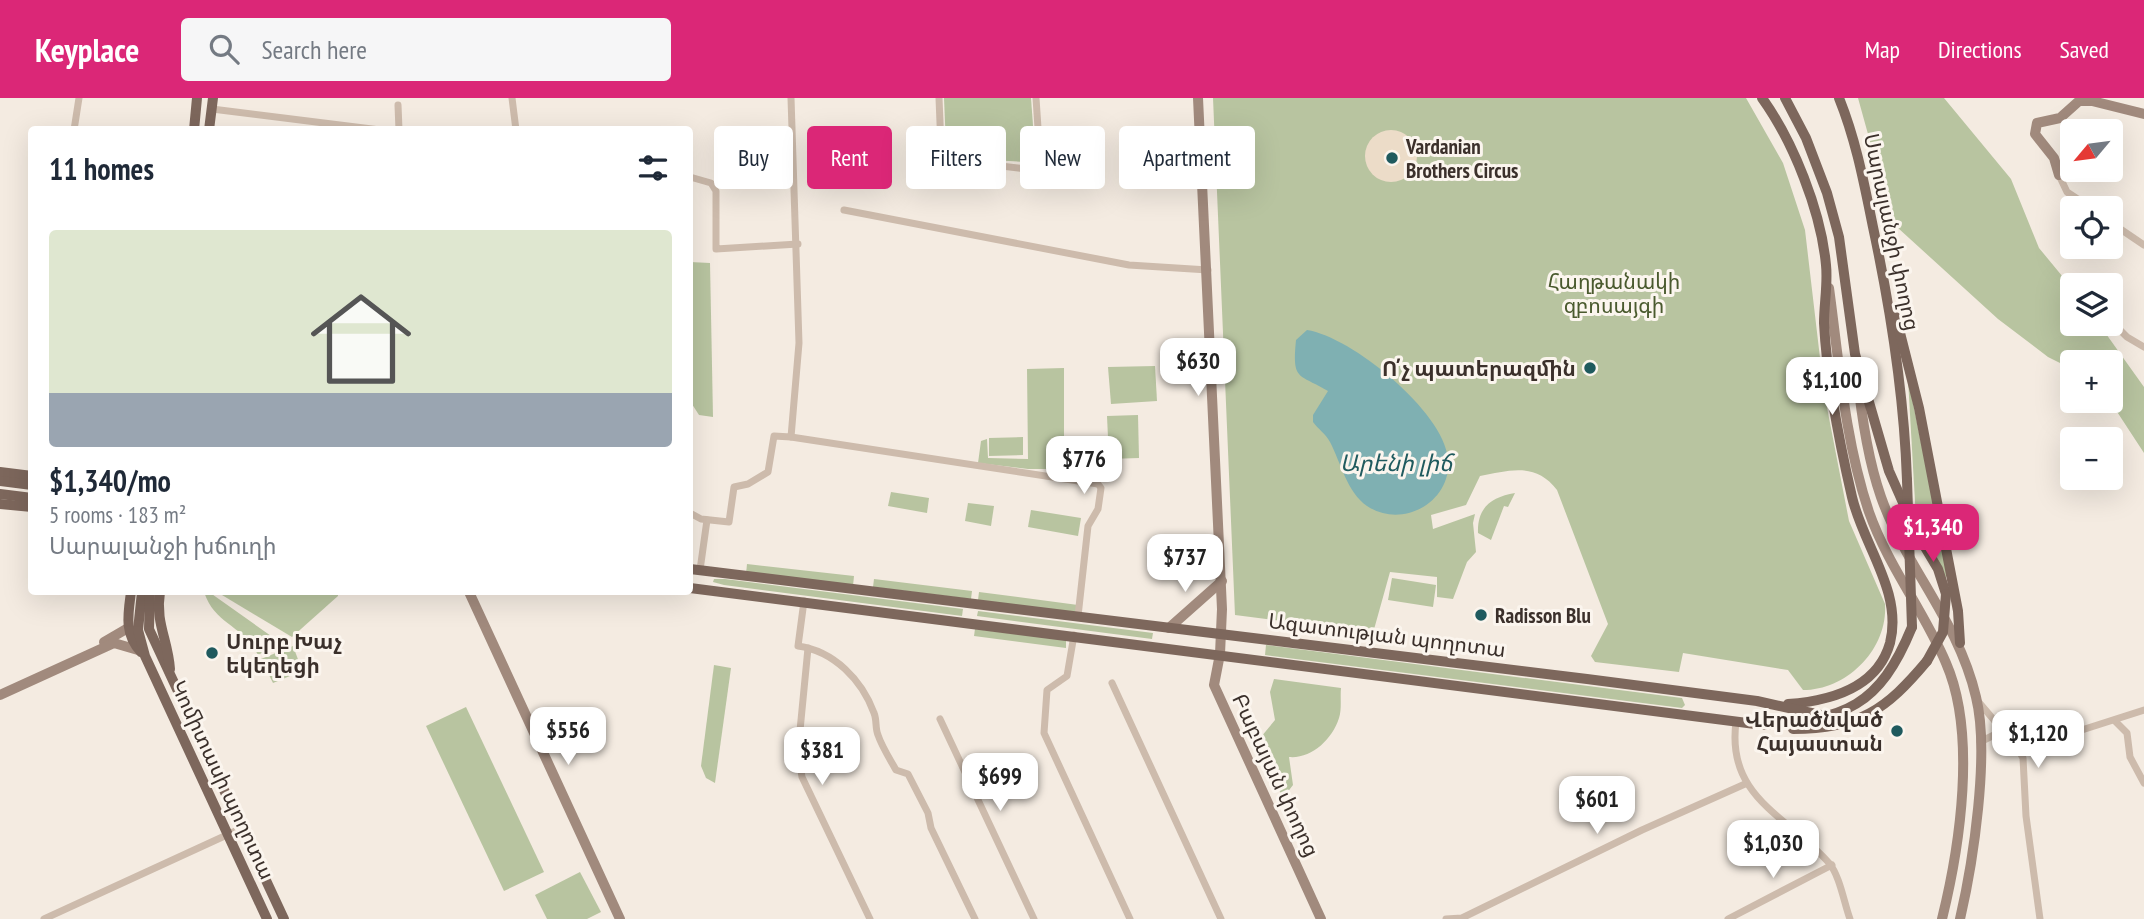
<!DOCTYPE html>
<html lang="en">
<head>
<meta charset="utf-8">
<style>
  :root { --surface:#fff; --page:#f6f6f7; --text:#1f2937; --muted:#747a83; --line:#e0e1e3; --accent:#db2777 }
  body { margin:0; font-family:"PT Sans Narrow","Noto Sans Armenian",sans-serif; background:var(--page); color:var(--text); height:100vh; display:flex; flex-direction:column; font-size:26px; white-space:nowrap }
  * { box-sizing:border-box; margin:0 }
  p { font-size:23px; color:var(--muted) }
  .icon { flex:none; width:38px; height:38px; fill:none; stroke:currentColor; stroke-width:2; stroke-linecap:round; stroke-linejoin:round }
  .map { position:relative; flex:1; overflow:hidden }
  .drawer { position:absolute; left:28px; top:28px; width:665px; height:469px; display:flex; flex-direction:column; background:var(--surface); border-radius:7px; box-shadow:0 7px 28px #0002 }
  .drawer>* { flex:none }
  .top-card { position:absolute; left:714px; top:28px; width:665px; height:63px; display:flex; gap:14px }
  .needle { width:46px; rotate:241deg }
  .buttons { position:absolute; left:2060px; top:21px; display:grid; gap:14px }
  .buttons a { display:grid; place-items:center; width:63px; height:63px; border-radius:7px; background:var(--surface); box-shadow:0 7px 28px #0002; font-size:35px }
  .price { position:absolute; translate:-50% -60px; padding:0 16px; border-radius:14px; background:#fff; color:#222; font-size:23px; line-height:46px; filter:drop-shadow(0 2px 4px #0008) }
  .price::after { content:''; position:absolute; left:50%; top:42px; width:21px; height:16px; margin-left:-10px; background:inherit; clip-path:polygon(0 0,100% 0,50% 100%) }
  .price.on { background:var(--accent); color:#fff }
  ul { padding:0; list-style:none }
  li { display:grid; align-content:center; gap:14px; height:371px; padding:0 21px }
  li+li { border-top:2px solid var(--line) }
  li span { display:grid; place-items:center; height:217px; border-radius:7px; color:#555 }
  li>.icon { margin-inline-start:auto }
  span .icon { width:126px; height:126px; fill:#fffc; stroke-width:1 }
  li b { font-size:30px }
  h2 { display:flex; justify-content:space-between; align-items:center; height:84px; padding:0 21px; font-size:30px }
  .chip { padding:0 24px; border-radius:7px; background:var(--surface); box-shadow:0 7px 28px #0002; font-size:24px; line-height:63px }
  .chip.on { background:var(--accent); color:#fff }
  header { display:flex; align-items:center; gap:42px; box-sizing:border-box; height:98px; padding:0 35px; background:var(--accent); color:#fff }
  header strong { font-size:33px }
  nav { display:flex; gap:38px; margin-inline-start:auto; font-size:24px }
  .search { width:490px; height:63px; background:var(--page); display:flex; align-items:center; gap:18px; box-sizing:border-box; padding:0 24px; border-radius:7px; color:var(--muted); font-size:26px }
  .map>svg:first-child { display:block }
  .green { fill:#b8c4a0 }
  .plaza { fill:#ecdcc8 }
  .water { fill:#7fb0b2 }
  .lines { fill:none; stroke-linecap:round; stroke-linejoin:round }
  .street { stroke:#cdbbac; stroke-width:7 }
  .secondary { stroke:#a18a7d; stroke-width:10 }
  .primary { stroke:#7d675c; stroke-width:10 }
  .primary-bridge { stroke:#7d675c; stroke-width:10 }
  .poi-dot { fill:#1f5a5e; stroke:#fbf5ee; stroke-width:2.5 }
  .labels { text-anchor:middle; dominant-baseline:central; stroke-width:6; stroke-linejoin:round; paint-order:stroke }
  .poi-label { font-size:21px; font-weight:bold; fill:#3b302b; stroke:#fbf5ee; text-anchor:start }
  .street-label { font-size:21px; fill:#3b302b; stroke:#fbf5ee }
  .park-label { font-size:21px; fill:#4a5a2e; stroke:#fbf5ee }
  .water-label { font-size:23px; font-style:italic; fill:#1f5a5e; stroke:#fbf5ee }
</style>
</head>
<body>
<header>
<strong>Keyplace</strong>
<div class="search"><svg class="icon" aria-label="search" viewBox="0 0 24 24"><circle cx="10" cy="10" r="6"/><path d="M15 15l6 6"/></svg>Search here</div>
<nav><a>Map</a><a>Directions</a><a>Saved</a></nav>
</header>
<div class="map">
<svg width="2144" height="821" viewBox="0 0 2144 821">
  <rect width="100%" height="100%" fill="#f4ebe1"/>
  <g class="green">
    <polygon points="944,0 1031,0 1035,55 1025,64 954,60 946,48"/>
    <path d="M1213 0H1746L1783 65 1805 132 1824 294 1849 423 1885 506C1888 551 1847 592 1803 592L1788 572 1683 555 1679 574 1595 564 1591 558 1608 526 1557 392C1536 364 1510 372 1480 378L1466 407 1431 417 1433 431 1475 416 1473 425 1476 454 1467 464 1453 501 1437 499V479L1390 474 1373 535 1235 517Z"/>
    <polygon points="1858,0 1944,0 2011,81 2039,150 2072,190 2072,226 2099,226 2144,289 2144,355 2110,303 2110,264 2072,264 2072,271 2048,259 1998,221 1898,130 1881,83"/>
    <polygon points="690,164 710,165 713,319 699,317 690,303"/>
    <polygon points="1155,268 1157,303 1111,306 1108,269"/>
    <polygon points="1064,270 1064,371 1028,371 978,365 981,343 987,341 988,360 1028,361 1027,271"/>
    <polygon points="1908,281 1948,475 1946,480 1916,421"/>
    <polygon points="1138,317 1139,360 1109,361 1107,318"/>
    <polygon points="1023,339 1023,357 989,358 989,340"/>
    <polygon points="891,394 929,400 927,415 888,408"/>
    <path d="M1515 395 1508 409 1504 408 1491 442 1478 435C1477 409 1492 399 1515 395Z"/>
    <polygon points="968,405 994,408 991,428 965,423"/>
    <polygon points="1031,412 1081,420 1078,438 1028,429"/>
    <polygon points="747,466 854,478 853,488 746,476"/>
    <polygon points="1392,480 1436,487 1433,509 1388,502"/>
    <polygon points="714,481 725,481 963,511 962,518 724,487 713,484"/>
    <polygon points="874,481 972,493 971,501 873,489"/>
    <path d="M204 494H209L281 545 258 557C242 526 215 527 204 494Z"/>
    <polygon points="217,494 338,494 338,498 292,539"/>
    <polygon points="979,494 1078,507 1077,515 978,502"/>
    <polygon points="978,513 1153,535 1152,541 977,518"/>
    <polygon points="975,531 1066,542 1066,550 974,538"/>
    <polygon points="1266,547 1682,600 1685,607 1682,610 1265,557"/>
    <polygon points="293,548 299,564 290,578 273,585 261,561"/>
    <polygon points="714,567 731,570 715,685 706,680 701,668"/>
    <path d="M1274 581 1341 590C1340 599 1342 611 1339 620 1332 642 1311 661 1289 659L1293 687 1283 700 1256 645 1275 622 1270 594Z"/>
    <polygon points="466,609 544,774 504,793 426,628"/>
    <polygon points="580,774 601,814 587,821 547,821 535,797"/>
  </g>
  <circle class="plaza" cx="1391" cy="58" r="26"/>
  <path class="water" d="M1307 232C1352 239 1443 313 1448 360 1453 403 1403 432 1367 408 1347 394 1341 365 1330 344 1326 336 1318 331 1313 324V317L1328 293C1298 275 1292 283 1296 242Z"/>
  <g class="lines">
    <g class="street">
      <polyline points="512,0 516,32"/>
      <polyline points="939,0 941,49 950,62 1026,71 1040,60 1036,0"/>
      <polyline points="398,7 399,32"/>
      <polyline points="212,11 380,32"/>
      <polyline points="74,32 79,0"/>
      <polyline points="2059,77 2067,94 2091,110"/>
      <polyline points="690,79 711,85 716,93 716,151 798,146"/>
      <polyline points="844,112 1129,167 1208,172"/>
      <polyline points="2110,124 2144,147"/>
      <polyline points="2110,222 2127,239 2144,249"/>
      <polyline points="791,339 1098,386 1101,390 1098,411 1088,428 1078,518"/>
      <polyline points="690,415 701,421 729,424 734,389 748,386 768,374 774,338 791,339 799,245 791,0"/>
      <polyline points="700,472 707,422"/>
      <path d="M804 503 798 548C834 553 862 582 874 615 877 622 875 630 878 637 882 649 890 661 896 672L908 676 928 715 931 730 975 821"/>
      <polyline points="1074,537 1067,578 1047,592 1044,635 1130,821"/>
      <polyline points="808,550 798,653 802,679 870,821"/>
      <polyline points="1112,585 1221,821"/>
      <polyline points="1977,602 2010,641"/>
      <polyline points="940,621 1034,821"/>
      <polyline points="2115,623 2127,635 2130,659 2144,685"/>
      <path d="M1736 624C1726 700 1788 718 1829 765 1840 778 1844 805 1850 821"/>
      <polyline points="1980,644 1994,637 2015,645 2038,646 2144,612"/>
      <polyline points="2015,645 2023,660 2026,718 2040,821"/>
      <polyline points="44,821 242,730"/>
      <polyline points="1446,821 1462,820 1642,732 1745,686"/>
      <polyline points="1728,821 1832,767"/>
    </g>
    <g class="secondary">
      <polyline points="1198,0 1222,511 1220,556 1214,587 1321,821"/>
      <polyline points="2059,77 2054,60 2035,36 2037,25 2060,20 2079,3 2092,3 2144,16"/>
      <path d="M1829 190C1839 264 1845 343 1869 414 1888 468 1924 513 1946 565 1977 636 1960 748 1942 821"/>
      <path d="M1857 274C1861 315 1867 359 1881 399 1906 470 1958 522 1976 599 1990 655 1973 765 1960 821"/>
      <polyline points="469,494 620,821"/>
      <polyline points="1169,530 1222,483"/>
      <polyline points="104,544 128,530"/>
      <polyline points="0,597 114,545 138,552"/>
    </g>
    <g class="primary">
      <path d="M1762 0C1793 43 1821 113 1826 167 1828 186 1824 206 1824 225 1827 283 1839 343 1852 399 1863 447 1903 494 1890 545 1877 591 1829 603 1788 606"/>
      <polyline points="1785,0 1806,40 1827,95 1839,139 1855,256 1889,373 1916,434 1938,471 1946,496"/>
      <path d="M1839 0C1856 42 1864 85 1873 129 1891 213 1904 296 1907 382"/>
      <polyline points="194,32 197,0"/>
      <polyline points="209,32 213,0"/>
      <polyline points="1896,219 1919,310 1958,513 1960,545"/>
      <polyline points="0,374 32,378"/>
      <polyline points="0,383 32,387"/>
      <polyline points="0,396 32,400"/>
      <polyline points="0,406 32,409"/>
      <polyline points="690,471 1587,581 1757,603 1825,618"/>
      <path d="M690 490 1763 627C1846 621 1879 609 1912 529"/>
      <path d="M131 494C128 516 124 536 141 554"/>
      <polyline points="142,494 138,532 145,558 267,821"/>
      <polyline points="150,494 149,531 284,821"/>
      <path d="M160 494C155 524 168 542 170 571"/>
      <path d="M1793 631C1859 631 1886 612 1927 563"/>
    </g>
    <g class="primary-bridge">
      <polyline points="1907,382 1912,529"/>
      <polyline points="1927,563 1943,534 1946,496"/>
    </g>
  </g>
  <g class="poi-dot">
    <circle cx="1392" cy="60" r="7"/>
    <circle cx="1590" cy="270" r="7"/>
    <circle cx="1481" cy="517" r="7"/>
    <circle cx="212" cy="555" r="7"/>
    <circle cx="1897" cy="633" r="7"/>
  </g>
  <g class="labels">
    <g class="poi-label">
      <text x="1406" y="48">Vardanian<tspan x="1406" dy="24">Brothers Circus</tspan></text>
      <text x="1576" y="270" text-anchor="end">Ո՛չ պատերազմին</text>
      <text x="1495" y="517">Radisson Blu</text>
      <text x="226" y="543">Սուրբ Խաչ<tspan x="226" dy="24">եկեղեցի</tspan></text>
      <text x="1883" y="621" text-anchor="end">Վերածնված<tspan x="1883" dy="24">Հայաստան</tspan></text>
    </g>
    <g class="street-label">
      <text transform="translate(1892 134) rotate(78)">Սարալանջի փողոց</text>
      <text transform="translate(1387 537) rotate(7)">Ազատության պողոտա</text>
      <text transform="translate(1276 677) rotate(65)">Բաբայան փողոց</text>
      <text transform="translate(223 682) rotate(65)">Կոմիտասի պողոտա</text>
    </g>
    <g class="park-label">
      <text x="1614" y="183">Հաղթանակի<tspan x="1614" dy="24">զբոսայգի</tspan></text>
    </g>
    <g class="water-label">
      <text x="1396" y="364">Արենի լիճ</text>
    </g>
  </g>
</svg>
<div class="buttons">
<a><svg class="needle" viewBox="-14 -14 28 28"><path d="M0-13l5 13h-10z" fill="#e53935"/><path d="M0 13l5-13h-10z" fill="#747a83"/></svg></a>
<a><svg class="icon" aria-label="locate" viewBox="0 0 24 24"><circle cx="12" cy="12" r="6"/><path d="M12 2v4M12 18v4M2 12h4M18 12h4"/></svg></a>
<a><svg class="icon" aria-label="layers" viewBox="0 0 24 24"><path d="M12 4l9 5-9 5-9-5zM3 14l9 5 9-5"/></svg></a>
<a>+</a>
<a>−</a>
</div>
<b class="price" style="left:1198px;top:300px">$630</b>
<b class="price" style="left:1832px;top:319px">$1,100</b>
<b class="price" style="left:1084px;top:398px">$776</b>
<b class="price on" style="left:1933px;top:466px">$1,340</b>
<b class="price" style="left:1185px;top:496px">$737</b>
<b class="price" style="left:568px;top:669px">$556</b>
<b class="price" style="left:2038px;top:672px">$1,120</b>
<b class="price" style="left:822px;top:689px">$381</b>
<b class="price" style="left:1000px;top:715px">$699</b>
<b class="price" style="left:1597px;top:738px">$601</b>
<b class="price" style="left:1773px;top:782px">$1,030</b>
<div class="top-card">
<a class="chip">Buy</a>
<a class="chip on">Rent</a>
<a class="chip">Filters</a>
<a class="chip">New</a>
<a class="chip">Apartment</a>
</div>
<section class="drawer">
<h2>11 homes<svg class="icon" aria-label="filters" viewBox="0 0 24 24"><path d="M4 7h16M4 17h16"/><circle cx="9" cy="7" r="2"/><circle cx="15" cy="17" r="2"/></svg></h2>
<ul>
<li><span style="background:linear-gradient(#dfe7d0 75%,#9aa5b1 0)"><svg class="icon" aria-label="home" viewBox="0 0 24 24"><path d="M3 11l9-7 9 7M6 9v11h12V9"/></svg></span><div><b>$1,340/mo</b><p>5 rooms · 183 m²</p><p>Սարալանջի խճուղի</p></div></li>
</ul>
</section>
</div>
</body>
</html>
